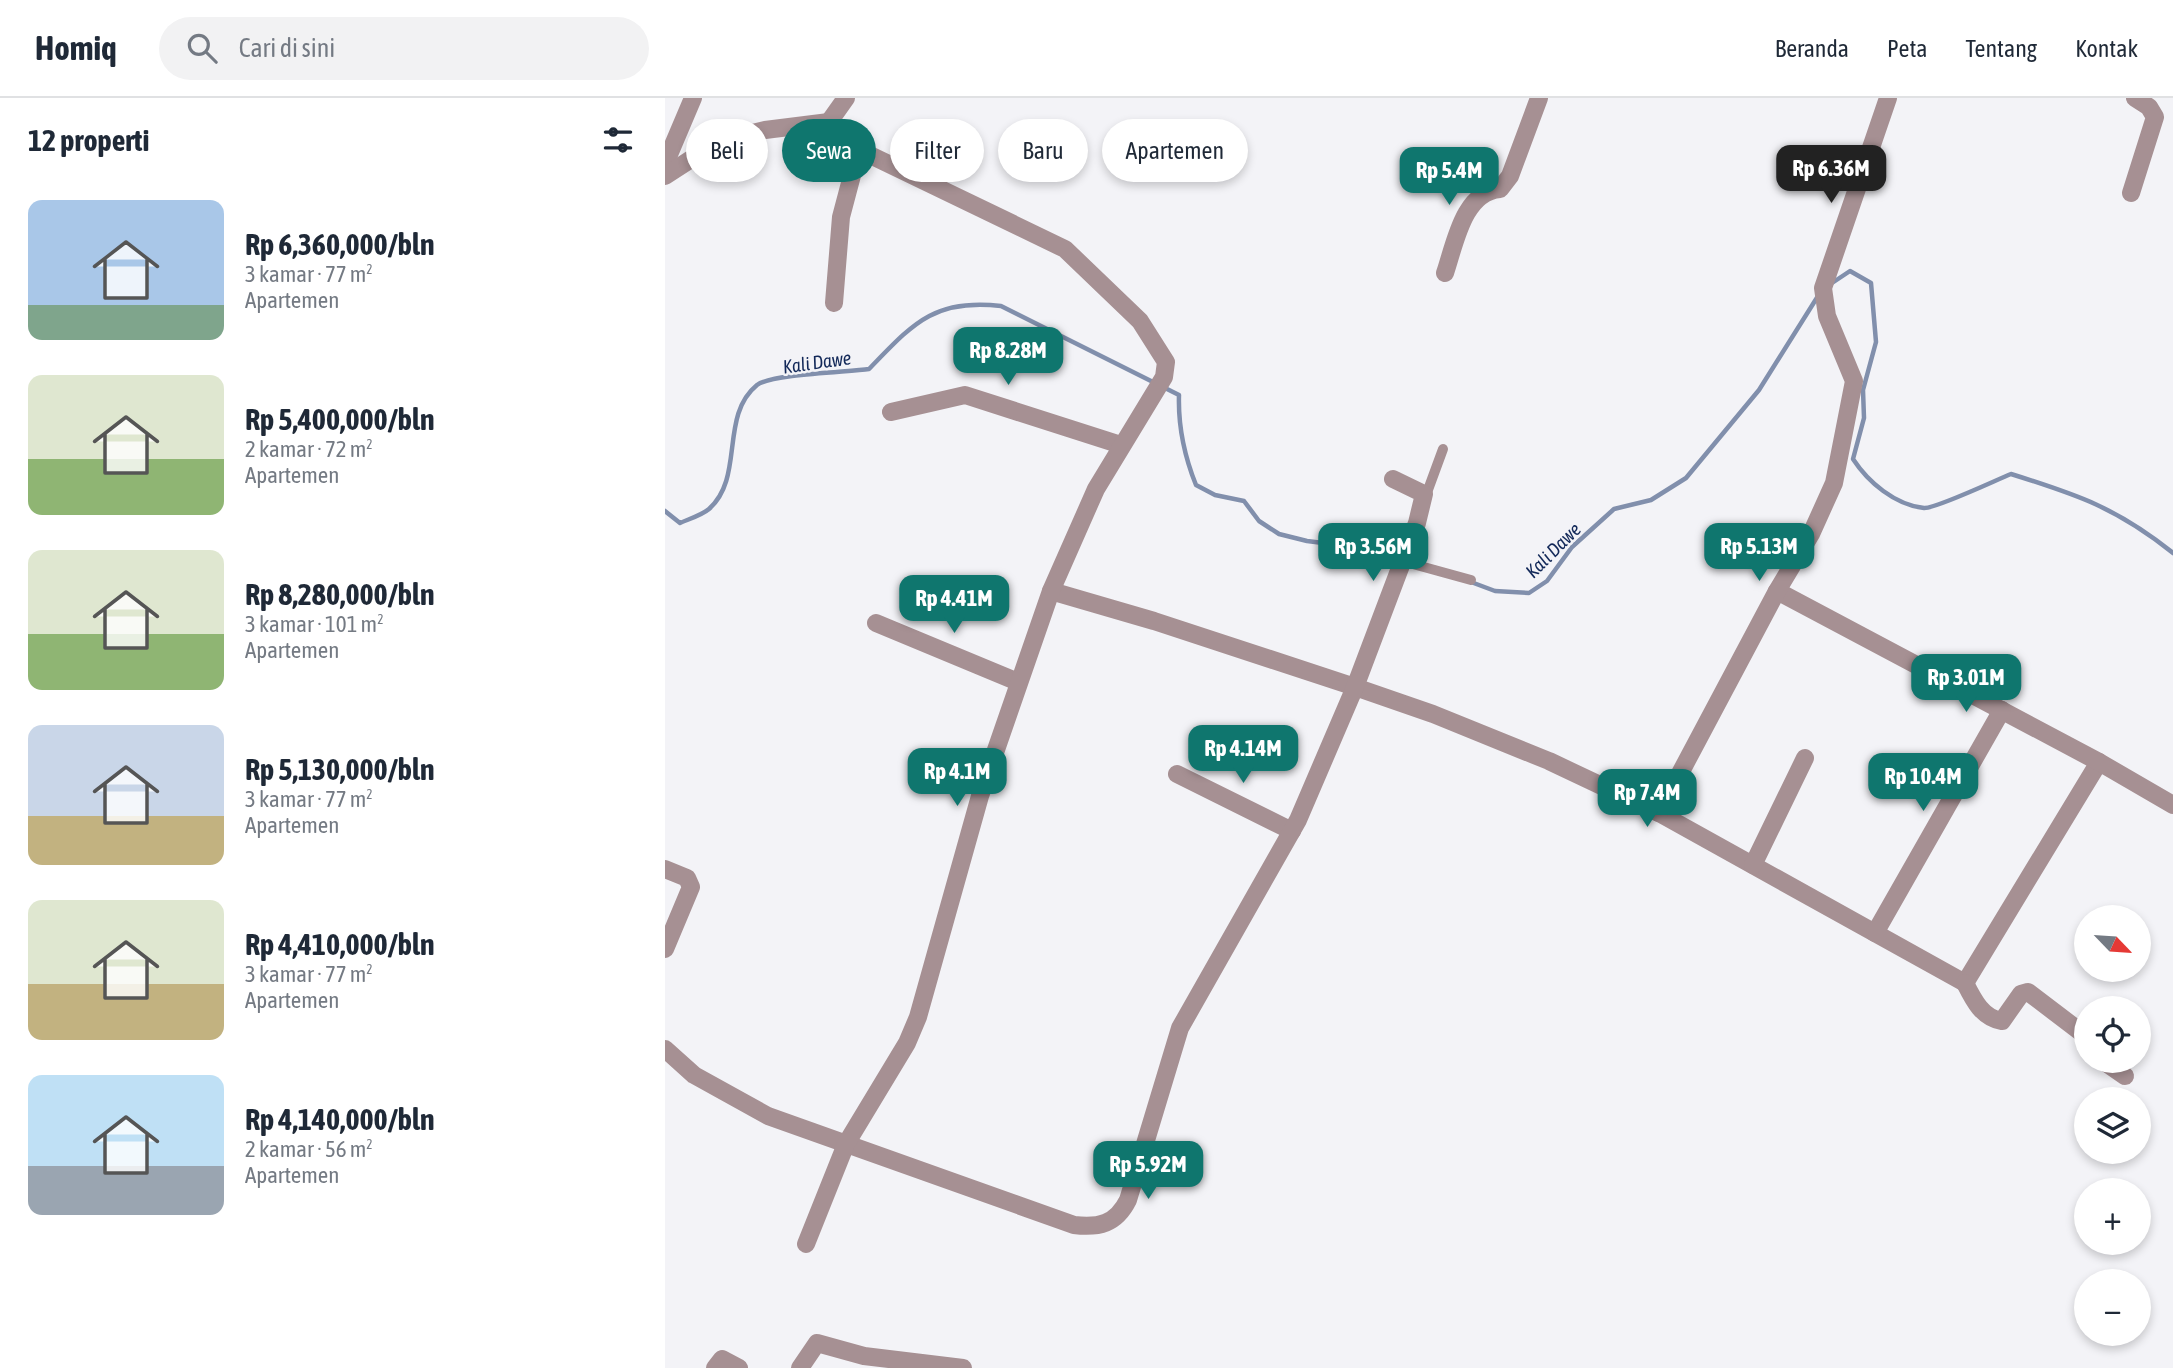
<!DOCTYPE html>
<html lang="id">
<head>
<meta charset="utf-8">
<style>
  :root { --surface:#fff; --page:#f2f2f3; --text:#1f2937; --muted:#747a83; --line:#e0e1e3; --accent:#0f766e }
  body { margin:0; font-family:"Asap Condensed",sans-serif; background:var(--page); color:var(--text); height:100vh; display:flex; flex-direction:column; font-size:26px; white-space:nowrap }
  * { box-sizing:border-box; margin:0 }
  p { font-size:23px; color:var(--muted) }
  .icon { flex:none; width:38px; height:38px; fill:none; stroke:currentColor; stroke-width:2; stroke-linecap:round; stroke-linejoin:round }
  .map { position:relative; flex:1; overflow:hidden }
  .sheet { display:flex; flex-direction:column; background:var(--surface); width:665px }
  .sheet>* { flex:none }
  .guide { position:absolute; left:21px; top:21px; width:665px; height:63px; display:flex; gap:14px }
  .needle { width:46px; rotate:115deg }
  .tools { position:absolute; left:1409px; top:807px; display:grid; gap:14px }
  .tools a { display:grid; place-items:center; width:77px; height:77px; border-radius:50%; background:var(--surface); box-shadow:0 4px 10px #0003; font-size:35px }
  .price { position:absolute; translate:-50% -60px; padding:0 16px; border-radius:14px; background:var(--accent); color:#fff; font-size:23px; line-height:46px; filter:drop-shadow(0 2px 4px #0008) }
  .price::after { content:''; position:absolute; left:50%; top:42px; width:21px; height:16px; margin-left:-10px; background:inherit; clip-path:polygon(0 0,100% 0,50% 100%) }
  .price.current { background:#222; color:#fff }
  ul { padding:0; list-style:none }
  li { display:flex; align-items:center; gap:21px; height:175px; padding:0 28px }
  li span { display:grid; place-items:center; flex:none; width:196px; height:140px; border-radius:14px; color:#555 }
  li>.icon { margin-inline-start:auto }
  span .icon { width:84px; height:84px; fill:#fffc; stroke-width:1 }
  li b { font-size:30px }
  h2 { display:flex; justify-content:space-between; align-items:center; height:84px; padding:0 28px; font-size:30px }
  .chip { padding:0 24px; border-radius:32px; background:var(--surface); box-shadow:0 4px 10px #0003; font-size:24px; line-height:63px }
  .chip.current { background:var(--accent); color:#fff }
  header { display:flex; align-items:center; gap:42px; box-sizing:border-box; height:98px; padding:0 35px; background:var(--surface); border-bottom:2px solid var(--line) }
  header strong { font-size:33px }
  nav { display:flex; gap:38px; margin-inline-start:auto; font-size:24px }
  .search { width:490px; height:63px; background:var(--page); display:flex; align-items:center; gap:18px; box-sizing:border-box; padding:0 24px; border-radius:38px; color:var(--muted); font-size:26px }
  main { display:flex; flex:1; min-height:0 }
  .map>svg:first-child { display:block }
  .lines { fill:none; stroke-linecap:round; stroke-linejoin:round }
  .stream { stroke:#818fac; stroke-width:4.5 }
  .lane { stroke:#a69093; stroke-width:10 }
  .street { stroke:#a69093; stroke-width:18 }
  .labels { text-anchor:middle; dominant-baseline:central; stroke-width:5; stroke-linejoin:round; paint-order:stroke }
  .water-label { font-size:19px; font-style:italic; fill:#132959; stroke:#f3f3f7 }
</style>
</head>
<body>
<header>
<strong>Homiq</strong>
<div class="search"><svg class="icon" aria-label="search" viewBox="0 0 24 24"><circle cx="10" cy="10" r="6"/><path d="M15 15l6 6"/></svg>Cari di sini</div>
<nav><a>Beranda</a><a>Peta</a><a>Tentang</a><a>Kontak</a></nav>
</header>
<main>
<section class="sheet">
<h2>12 properti<svg class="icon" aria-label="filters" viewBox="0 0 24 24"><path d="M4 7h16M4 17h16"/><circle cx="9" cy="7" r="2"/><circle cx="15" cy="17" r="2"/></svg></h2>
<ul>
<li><span style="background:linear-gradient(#a9c7e8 75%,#7fa58c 0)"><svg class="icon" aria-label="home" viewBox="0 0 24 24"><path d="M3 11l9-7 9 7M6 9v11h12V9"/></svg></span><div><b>Rp 6,360,000/bln</b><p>3 kamar · 77 m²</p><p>Apartemen</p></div></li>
<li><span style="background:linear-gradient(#dfe7d0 60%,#8fb573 0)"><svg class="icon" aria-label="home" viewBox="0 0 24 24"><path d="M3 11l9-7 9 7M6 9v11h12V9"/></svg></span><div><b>Rp 5,400,000/bln</b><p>2 kamar · 72 m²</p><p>Apartemen</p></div></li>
<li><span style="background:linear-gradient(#dfe7d0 60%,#8fb573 0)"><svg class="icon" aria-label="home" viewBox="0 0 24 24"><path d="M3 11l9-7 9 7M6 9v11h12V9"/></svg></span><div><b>Rp 8,280,000/bln</b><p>3 kamar · 101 m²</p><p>Apartemen</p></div></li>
<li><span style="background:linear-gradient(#c9d6e8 65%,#c2b280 0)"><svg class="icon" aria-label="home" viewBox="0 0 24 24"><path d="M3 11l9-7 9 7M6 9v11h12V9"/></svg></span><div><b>Rp 5,130,000/bln</b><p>3 kamar · 77 m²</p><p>Apartemen</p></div></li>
<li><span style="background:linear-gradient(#dfe7d0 60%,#c2b280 0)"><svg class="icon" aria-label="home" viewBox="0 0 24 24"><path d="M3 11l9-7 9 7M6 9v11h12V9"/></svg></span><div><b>Rp 4,410,000/bln</b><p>3 kamar · 77 m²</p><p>Apartemen</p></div></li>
<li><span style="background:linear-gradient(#bfe0f5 65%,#9aa5b1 0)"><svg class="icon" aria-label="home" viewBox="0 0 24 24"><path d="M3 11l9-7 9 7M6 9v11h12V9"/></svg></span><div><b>Rp 4,140,000/bln</b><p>2 kamar · 56 m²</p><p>Apartemen</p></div></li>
</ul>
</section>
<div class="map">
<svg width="1508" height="1270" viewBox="0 0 1508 1270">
  <rect width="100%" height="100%" fill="#f3f3f7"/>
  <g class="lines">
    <g class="stream">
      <path d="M1167 185 1185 173 1206 185 1211 244 1198 292 1199 320 1188 361C1203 384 1230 407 1259 410 1270 411 1331 382 1346 376 1413 397 1452 410 1508 455"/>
      <path d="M498 289 514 297C513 329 519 357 531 387L550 397 579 403 594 423 614 436 642 443 698 450 735 462"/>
      <path d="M0 413 15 425C24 421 37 417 44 411 80 379 54 318 92 287 107 276 182 274 204 271 247 227 268 200 336 208L490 285"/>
      <polyline points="806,484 830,493 864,495 882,483 907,449 949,411 986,402 1021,380 1094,292 1153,198"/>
    </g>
    <g class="lane">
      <polyline points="760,400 778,351"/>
      <polyline points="737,463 806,482"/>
    </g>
    <g class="street">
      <polyline points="0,66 28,0"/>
      <polyline points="0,78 54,43 100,32 164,24"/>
      <polyline points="1466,95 1490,19 1484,9 1470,0"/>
      <path d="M780 175C790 146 798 94 835 91L845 78 874 0"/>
      <polyline points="169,205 176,119 194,51"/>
      <polyline points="226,314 300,297 456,347"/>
      <polyline points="386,493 489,523 690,589 768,616 884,663 994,715 1300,885 1434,664"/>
      <polyline points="1112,493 1434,664 1508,707"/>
      <polyline points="211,525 353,584"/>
      <polyline points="512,676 627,733"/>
      <polyline points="994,715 1112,493 1146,436 1169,385 1189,283 1162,218 1158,190 1223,0"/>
      <polyline points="1088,767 1140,660"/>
      <polyline points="0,771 22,780 26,789 0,851"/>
      <polyline points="1210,835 1337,612"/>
      <path d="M1300 885C1308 901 1317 920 1337 923L1356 896 1363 894 1421 938"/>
      <path d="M0 951 29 977 103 1018 409 1127C434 1130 451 1126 463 1102L515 930 633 722 690 589 752 425 759 396 728 381"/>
      <polyline points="1437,962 1460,978"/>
      <polyline points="141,1146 181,1046 242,945 253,919 315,698 386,493 431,391 499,279 501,264 475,223 400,151 205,57 172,38 164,24 181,0"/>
      <polyline points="50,1270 57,1261 74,1270"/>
      <polyline points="135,1270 152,1245 199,1258 298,1270"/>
    </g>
  </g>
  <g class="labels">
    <g class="water-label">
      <text transform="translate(152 264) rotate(-8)">Kali Dawe</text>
      <text transform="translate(888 452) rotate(-45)">Kali Dawe</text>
    </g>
  </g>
</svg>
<div class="tools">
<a><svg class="needle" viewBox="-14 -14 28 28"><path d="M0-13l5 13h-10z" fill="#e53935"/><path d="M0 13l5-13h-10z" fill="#747a83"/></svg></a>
<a><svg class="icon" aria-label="locate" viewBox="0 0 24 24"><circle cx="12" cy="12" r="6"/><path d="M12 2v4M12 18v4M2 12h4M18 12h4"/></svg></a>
<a><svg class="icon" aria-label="layers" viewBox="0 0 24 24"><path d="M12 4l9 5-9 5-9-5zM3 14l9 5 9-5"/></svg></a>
<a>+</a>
<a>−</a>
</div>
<b class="price current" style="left:1166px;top:107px">Rp 6.36M</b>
<b class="price" style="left:784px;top:109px">Rp 5.4M</b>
<b class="price" style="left:343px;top:289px">Rp 8.28M</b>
<b class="price" style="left:708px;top:485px">Rp 3.56M</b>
<b class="price" style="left:1094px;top:485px">Rp 5.13M</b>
<b class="price" style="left:289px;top:537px">Rp 4.41M</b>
<b class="price" style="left:1301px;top:616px">Rp 3.01M</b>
<b class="price" style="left:578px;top:687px">Rp 4.14M</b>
<b class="price" style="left:292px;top:710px">Rp 4.1M</b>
<b class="price" style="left:1258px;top:715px">Rp 10.4M</b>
<b class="price" style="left:982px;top:731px">Rp 7.4M</b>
<b class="price" style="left:483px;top:1103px">Rp 5.92M</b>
<div class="guide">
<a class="chip">Beli</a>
<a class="chip current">Sewa</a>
<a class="chip">Filter</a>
<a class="chip">Baru</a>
<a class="chip">Apartemen</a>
</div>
</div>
</main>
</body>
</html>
